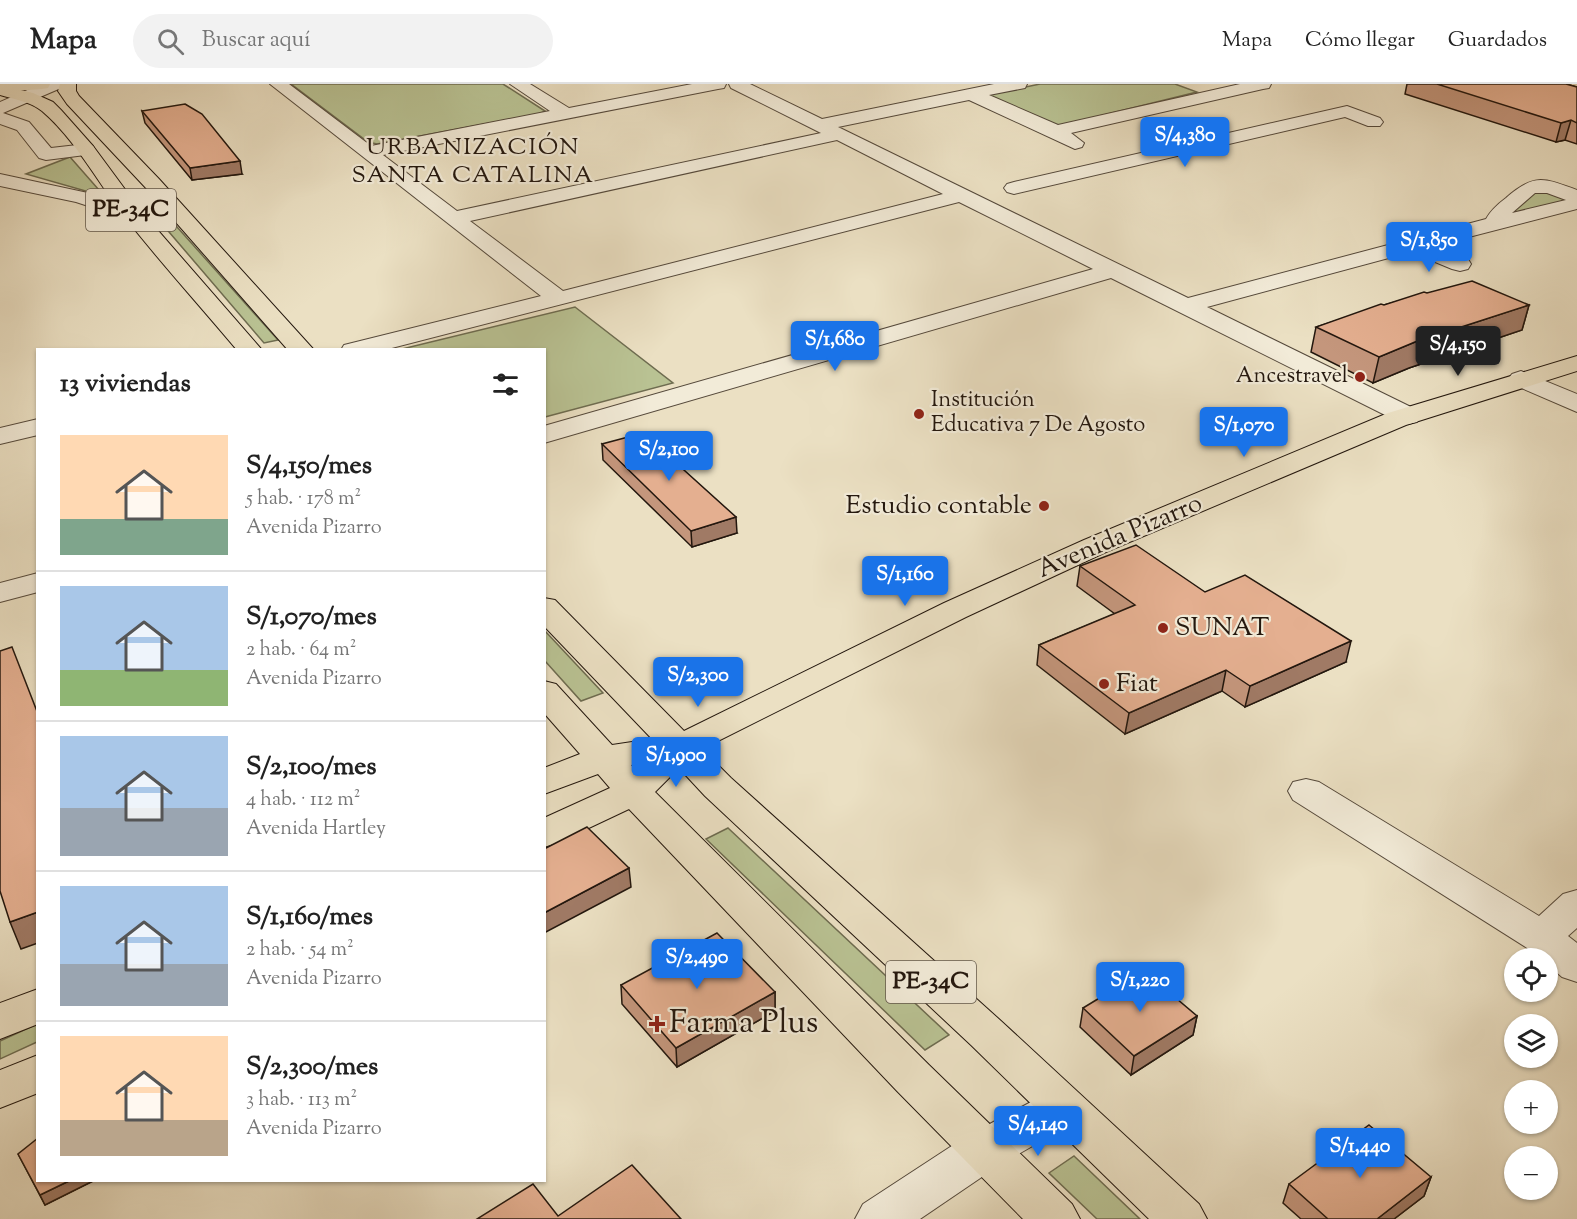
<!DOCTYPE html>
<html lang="es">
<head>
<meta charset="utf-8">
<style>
  :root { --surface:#fff; --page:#f2f2f2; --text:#222; --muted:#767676; --line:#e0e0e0; --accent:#1a73e8 }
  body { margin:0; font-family:"Sorts Mill Goudy",serif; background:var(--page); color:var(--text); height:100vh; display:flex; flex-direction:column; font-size:22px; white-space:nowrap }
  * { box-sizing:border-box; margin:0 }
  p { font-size:20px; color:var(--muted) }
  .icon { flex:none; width:33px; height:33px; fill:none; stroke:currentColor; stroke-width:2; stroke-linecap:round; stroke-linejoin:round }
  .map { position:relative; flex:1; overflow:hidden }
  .drawer { position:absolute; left:36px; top:264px; width:510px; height:834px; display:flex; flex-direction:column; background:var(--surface); border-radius:0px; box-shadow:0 2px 4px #0004 }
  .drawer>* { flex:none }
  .controls { position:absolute; left:1504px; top:864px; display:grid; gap:12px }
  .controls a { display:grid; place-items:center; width:54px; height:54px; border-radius:50%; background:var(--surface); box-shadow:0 2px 4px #0004; font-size:30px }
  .price { position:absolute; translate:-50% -51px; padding:0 14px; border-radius:6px; background:var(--accent); color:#fff; font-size:20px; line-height:39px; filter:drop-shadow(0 2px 3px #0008) }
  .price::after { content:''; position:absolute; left:50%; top:36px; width:18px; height:14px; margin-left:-9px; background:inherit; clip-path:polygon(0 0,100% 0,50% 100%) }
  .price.current { background:#222; color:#fff }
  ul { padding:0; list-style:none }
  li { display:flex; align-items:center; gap:18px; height:150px; padding:0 24px }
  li+li { border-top:2px solid var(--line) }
  li span { display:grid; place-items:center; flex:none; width:168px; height:120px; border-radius:0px; color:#555 }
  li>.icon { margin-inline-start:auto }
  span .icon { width:72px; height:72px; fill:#fffc; stroke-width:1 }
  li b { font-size:26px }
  h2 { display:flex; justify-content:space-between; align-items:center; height:72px; padding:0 24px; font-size:26px }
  header { display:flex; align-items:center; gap:36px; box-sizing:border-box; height:84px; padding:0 30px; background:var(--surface); border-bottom:2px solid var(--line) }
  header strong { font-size:28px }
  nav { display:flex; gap:33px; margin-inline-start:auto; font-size:21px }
  .search { width:420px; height:54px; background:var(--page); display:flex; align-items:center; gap:15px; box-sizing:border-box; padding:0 21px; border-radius:33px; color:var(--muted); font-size:22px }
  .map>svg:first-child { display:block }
  .green { fill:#b9c293; stroke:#6e6c50; stroke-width:1.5 }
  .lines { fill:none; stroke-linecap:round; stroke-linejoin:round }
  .minor-casing { stroke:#55493b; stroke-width:2 }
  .major-casing { stroke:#23170e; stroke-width:2 }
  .highway-casing { stroke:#23170e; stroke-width:2 }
  .minor { fill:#f2ebd8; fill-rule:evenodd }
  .major { fill:#ebe0c3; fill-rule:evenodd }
  .highway { fill:#ebe0c3; fill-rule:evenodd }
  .wall { fill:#c4967c; stroke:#23170e; stroke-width:1.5 }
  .shaded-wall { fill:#a07a65; stroke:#23170e; stroke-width:1.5 }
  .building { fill:#e4af90; stroke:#23170e; stroke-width:1.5 }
  .poi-dot { fill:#8f2418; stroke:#f2ebd8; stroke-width:2 }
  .labels { text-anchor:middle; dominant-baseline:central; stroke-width:4.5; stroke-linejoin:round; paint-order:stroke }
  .far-poi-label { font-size:22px; fill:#23170e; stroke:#f2ebd8; text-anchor:end }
  .far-quarter-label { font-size:24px; letter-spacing:1.5px; fill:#23170e; stroke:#f2ebd8 }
  .shield { fill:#f2ebd8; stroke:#61574b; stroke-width:1.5 }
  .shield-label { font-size:24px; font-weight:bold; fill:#23170e }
  .poi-label { font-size:26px; fill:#23170e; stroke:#f2ebd8; text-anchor:start }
  .street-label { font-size:26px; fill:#23170e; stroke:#f2ebd8 }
  .near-poi-label { font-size:32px; fill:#23170e; stroke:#f2ebd8; text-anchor:start }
</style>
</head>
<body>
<header>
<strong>Mapa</strong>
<div class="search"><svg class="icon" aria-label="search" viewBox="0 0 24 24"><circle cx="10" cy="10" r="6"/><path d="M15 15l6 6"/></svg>Buscar aquí</div>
<nav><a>Mapa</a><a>Cómo llegar</a><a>Guardados</a></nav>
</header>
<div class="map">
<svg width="1577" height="1135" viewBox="0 0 1577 1135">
  <rect width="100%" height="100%" fill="#ebe0c3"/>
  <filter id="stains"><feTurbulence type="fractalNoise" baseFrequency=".00333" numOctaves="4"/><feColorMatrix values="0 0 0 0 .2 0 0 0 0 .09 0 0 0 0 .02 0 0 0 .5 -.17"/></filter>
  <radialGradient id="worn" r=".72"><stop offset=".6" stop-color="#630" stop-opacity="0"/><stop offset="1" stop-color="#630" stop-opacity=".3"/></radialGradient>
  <g class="green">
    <polygon points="291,0 503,0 545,27 539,30 377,60 368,58"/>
    <polygon points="1040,0 1175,0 1197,8 1059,42 987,11"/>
    <polygon points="70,73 99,106 89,108 26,90"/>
    <polygon points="1539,104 1568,117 1513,130 1512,128"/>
    <polygon points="144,106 278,256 264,259 134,107"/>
    <polygon points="575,223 673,299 545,333 544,266 402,265"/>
    <polygon points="545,547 603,609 581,617 545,577"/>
    <polygon points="728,744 949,951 925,966 706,755"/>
    <polygon points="37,940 37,958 0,975 0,957"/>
    <polygon points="1074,1072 1140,1135 1097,1135 1049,1089"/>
  </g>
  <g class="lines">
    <defs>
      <g id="minor">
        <polygon points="41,0 63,0 61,4 3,29 29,38 51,64 86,60 93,62 95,66 93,70 46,76 39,74 17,46 0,40 0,18"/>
        <path d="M270 0H289L371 62 550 27 510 0H530L569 24 692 0H726L724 4 718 5 383 71 457 127 821 49 731 4 729 0H750L822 35 994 0H1027L1025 4 989 11 1058 41 1240 0H1271L1269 4 1263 5 1071 49 1084 59 1082 63 1075 65 969 16 838 43 1188 214 1486 135C1491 126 1498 120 1506 114 1534 89 1544 94 1577 106V125L1434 162 1468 175 1471 180 1468 185 1460 187 1452 185 1411 168 1207 223 1417 326 1421 332 1417 338 1408 340 1399 338 1111 194 544 359V342L1093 185 959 118 384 266H341L344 261 541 212ZM837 56 943 110 563 207 470 137ZM1535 109H1547L1566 116 1512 129Z"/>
        <polygon points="1347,22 1380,34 1383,38 1380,42 1368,42 1345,33 1014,110 1007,108 1004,104 1007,100 1014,98"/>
        <polygon points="0,90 88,109 141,127 144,131 141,135 134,137 76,118 0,102"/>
        <polygon points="1521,287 1577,310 1577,328 1512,300 1508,295 1512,290"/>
        <polygon points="38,335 38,351 0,360 0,344"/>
        <polygon points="38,489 38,508 0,518 0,499"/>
        <polygon points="1306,695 1319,698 1539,832 1563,810 1577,806 1577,844 1568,852 1577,859 1577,898 1562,893 1548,881 1548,874 1540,874 1527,864 1293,716 1288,707 1293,698"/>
        <polygon points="1062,1004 1078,1010 1085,1023 1078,1036 1001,1080 920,1135 855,1135 863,1120 967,1052 1046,1010"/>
      </g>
      <g id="major">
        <polygon points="60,0 76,0 76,7 79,12 159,95 314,266 288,266 145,103 67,20 58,7"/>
        <path d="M0 1 33 9 53 18 61 26 93 62 141 127 262 266H237C200 222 162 180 127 136 99 101 77 57 42 27 31 18 14 15 0 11Z"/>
        <path d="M1577 272V287L1406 341 1106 468 966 533 702 665 731 694 1001 937 1199 1120 1207 1135H1149L971 961 705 712 679 684 655 708 929 981 1072 1120 1080 1135H1023L897 1007 629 725 557 759 544 763V734L610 704 598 690 544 710V684L580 670 544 629V597L556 600 612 661 652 655 544 542V514L555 516 684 647 944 519 1084 456 1388 329ZM640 680 635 686 631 681Z"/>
        <polygon points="38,905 38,940 0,955 0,919"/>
        <polygon points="38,971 38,1009 0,1024 0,986"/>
      </g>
      <polygon id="highway" points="0,0 50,0 48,4 42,5 0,8"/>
    </defs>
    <use href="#minor" class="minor-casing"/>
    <use href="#major" class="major-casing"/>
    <use href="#highway" class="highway-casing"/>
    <use href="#minor" class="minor"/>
    <use href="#major" class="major"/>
    <use href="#highway" class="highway"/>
  </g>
  <g class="wall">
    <polygon points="1407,0 1566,0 1577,3 1577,60 1565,56 1556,58 1405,10"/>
    <polygon points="142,27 242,90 192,96 145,39"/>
    <polygon points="1427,209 1529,221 1522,246 1409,284 1373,299 1311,268 1316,243 1384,221"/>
    <polygon points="602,360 737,449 692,463 603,376"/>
    <polygon points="1080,482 1205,508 1346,578 1245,623 1222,607 1125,650 1037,581 1039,561 1115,530 1077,502"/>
    <polygon points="621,901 775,908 775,927 677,983 622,920"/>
    <polygon points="1083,924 1197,932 1193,951 1131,991 1080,943"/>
    <polygon points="18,1070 38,1096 95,1096 45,1121"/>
    <polygon points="1431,1093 1424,1112 1394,1135 1301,1135 1283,1119 1289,1100"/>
  </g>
  <g class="shaded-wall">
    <polygon points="1571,36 1565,56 1556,58 1561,39"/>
    <polygon points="240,77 242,90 192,96 190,84"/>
    <polygon points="1529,221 1522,246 1409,284 1373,299 1379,273 1415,258"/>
    <polygon points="736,433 737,449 692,463 691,447"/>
    <polygon points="1351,557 1346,578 1245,623 1250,602"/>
    <polygon points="1226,586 1222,607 1125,650 1129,629"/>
    <polygon points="629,784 631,803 544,849 544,829"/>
    <polygon points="38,828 38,859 21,865 10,838"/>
    <polygon points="775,908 775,927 677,983 676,964"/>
    <polygon points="1197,932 1193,951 1131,991 1134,972"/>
    <polygon points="1431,1093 1424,1112 1394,1135 1377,1135"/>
    <polygon points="71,1096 95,1096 45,1121 40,1111"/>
  </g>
  <g class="building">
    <polygon points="1437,0 1566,0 1577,3 1577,39 1571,36 1561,39"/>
    <polygon points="185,20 202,30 240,77 190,84 142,27"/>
    <polygon points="1472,197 1529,221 1415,258 1379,273 1316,243 1381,220 1384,221 1424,208 1427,209"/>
    <polygon points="643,349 736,433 691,447 602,360"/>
    <polygon points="1136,461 1205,508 1245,491 1351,557 1250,602 1226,586 1129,629 1039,561 1135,521 1080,482"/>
    <polygon points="12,563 38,630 38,828 10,838 0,807 0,567"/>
    <polygon points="587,743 629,784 544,829 544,765"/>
    <polygon points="717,849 775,908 676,964 621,901"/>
    <polygon points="1144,887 1197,932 1134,972 1083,924"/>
    <polygon points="1369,1041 1431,1093 1377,1135 1328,1135 1289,1100"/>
    <polygon points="38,1054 38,1096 71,1096 40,1111 18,1070"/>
    <polygon points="632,1081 681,1135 477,1135 533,1100 558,1132"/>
  </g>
  <g class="poi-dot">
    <circle cx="1360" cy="293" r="6"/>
    <circle cx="919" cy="330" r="6"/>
    <circle cx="1044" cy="422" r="6"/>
    <circle cx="1163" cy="544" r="6"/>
    <circle cx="1104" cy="600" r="6"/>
    <path d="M654 931h6v6h6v6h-6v6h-6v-6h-6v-6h6z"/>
  </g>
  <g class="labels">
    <g class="far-poi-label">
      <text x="1348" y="293">Ancestravel</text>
      <text x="931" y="317" text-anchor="start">Institución<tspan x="931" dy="25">Educativa 7 De Agosto</tspan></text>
    </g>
    <g class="far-quarter-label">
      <text x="473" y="64">URBANIZACIÓN<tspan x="473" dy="28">SANTA CATALINA</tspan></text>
    </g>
    <g class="shield">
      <rect x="86" y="105" width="90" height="42" rx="4.5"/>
      <rect x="886" y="877" width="90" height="42" rx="4.5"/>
    </g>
    <g class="shield-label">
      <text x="131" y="126">PE-34C</text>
      <text x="931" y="898">PE-34C</text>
    </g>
    <g class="poi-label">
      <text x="1032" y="422" text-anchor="end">Estudio contable</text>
      <text x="1175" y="544">SUNAT</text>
      <text x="1116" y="600">Fiat</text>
    </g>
    <g class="street-label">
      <text transform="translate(1120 453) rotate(-23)">Avenida Pizarro</text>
    </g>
    <g class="near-poi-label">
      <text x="669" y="940">Farma Plus</text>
    </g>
  </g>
  <rect width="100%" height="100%" filter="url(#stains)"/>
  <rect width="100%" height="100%" fill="url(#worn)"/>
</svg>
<div class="controls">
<a><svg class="icon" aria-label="locate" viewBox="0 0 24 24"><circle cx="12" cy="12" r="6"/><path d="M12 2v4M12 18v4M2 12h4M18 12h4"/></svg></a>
<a><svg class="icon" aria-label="layers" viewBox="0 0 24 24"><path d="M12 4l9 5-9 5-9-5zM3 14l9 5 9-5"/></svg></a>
<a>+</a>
<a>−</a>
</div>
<b class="price" style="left:1185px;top:84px">S/4,380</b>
<b class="price" style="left:1429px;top:189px">S/1,850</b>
<b class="price" style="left:835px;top:288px">S/1,680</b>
<b class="price current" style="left:1458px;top:293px">S/4,150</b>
<b class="price" style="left:1244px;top:374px">S/1,070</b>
<b class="price" style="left:669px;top:398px">S/2,100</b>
<b class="price" style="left:905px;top:523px">S/1,160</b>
<b class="price" style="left:698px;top:624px">S/2,300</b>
<b class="price" style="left:676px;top:704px">S/1,900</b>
<b class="price" style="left:697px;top:906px">S/2,490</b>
<b class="price" style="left:1140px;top:929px">S/1,220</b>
<b class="price" style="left:1038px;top:1073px">S/4,140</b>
<b class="price" style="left:1360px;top:1095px">S/1,440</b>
<section class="drawer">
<h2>13 viviendas<svg class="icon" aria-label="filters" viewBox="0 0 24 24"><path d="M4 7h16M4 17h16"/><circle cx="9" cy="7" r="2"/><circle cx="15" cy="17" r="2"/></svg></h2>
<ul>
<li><span style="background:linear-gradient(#ffd9b3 70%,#7fa58c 0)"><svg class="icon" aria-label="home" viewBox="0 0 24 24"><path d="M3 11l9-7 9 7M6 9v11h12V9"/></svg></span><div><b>S/4,150/mes</b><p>5 hab. · 178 m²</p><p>Avenida Pizarro</p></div></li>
<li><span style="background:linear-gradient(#a9c7e8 70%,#8fb573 0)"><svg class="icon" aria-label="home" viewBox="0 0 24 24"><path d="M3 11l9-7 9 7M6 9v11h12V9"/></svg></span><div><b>S/1,070/mes</b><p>2 hab. · 64 m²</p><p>Avenida Pizarro</p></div></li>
<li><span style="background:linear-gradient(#a9c7e8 60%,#9aa5b1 0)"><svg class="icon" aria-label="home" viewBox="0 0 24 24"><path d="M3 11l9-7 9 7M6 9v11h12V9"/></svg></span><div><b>S/2,100/mes</b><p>4 hab. · 112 m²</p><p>Avenida Hartley</p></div></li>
<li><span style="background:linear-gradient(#a9c7e8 65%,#9aa5b1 0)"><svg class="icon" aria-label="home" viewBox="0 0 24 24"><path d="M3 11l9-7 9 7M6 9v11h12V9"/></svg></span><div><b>S/1,160/mes</b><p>2 hab. · 54 m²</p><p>Avenida Pizarro</p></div></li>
<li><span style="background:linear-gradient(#ffd9b3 70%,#b9a48a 0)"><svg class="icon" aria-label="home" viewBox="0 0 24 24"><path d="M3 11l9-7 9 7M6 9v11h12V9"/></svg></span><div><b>S/2,300/mes</b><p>3 hab. · 113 m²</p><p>Avenida Pizarro</p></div></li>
</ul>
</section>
</div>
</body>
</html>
